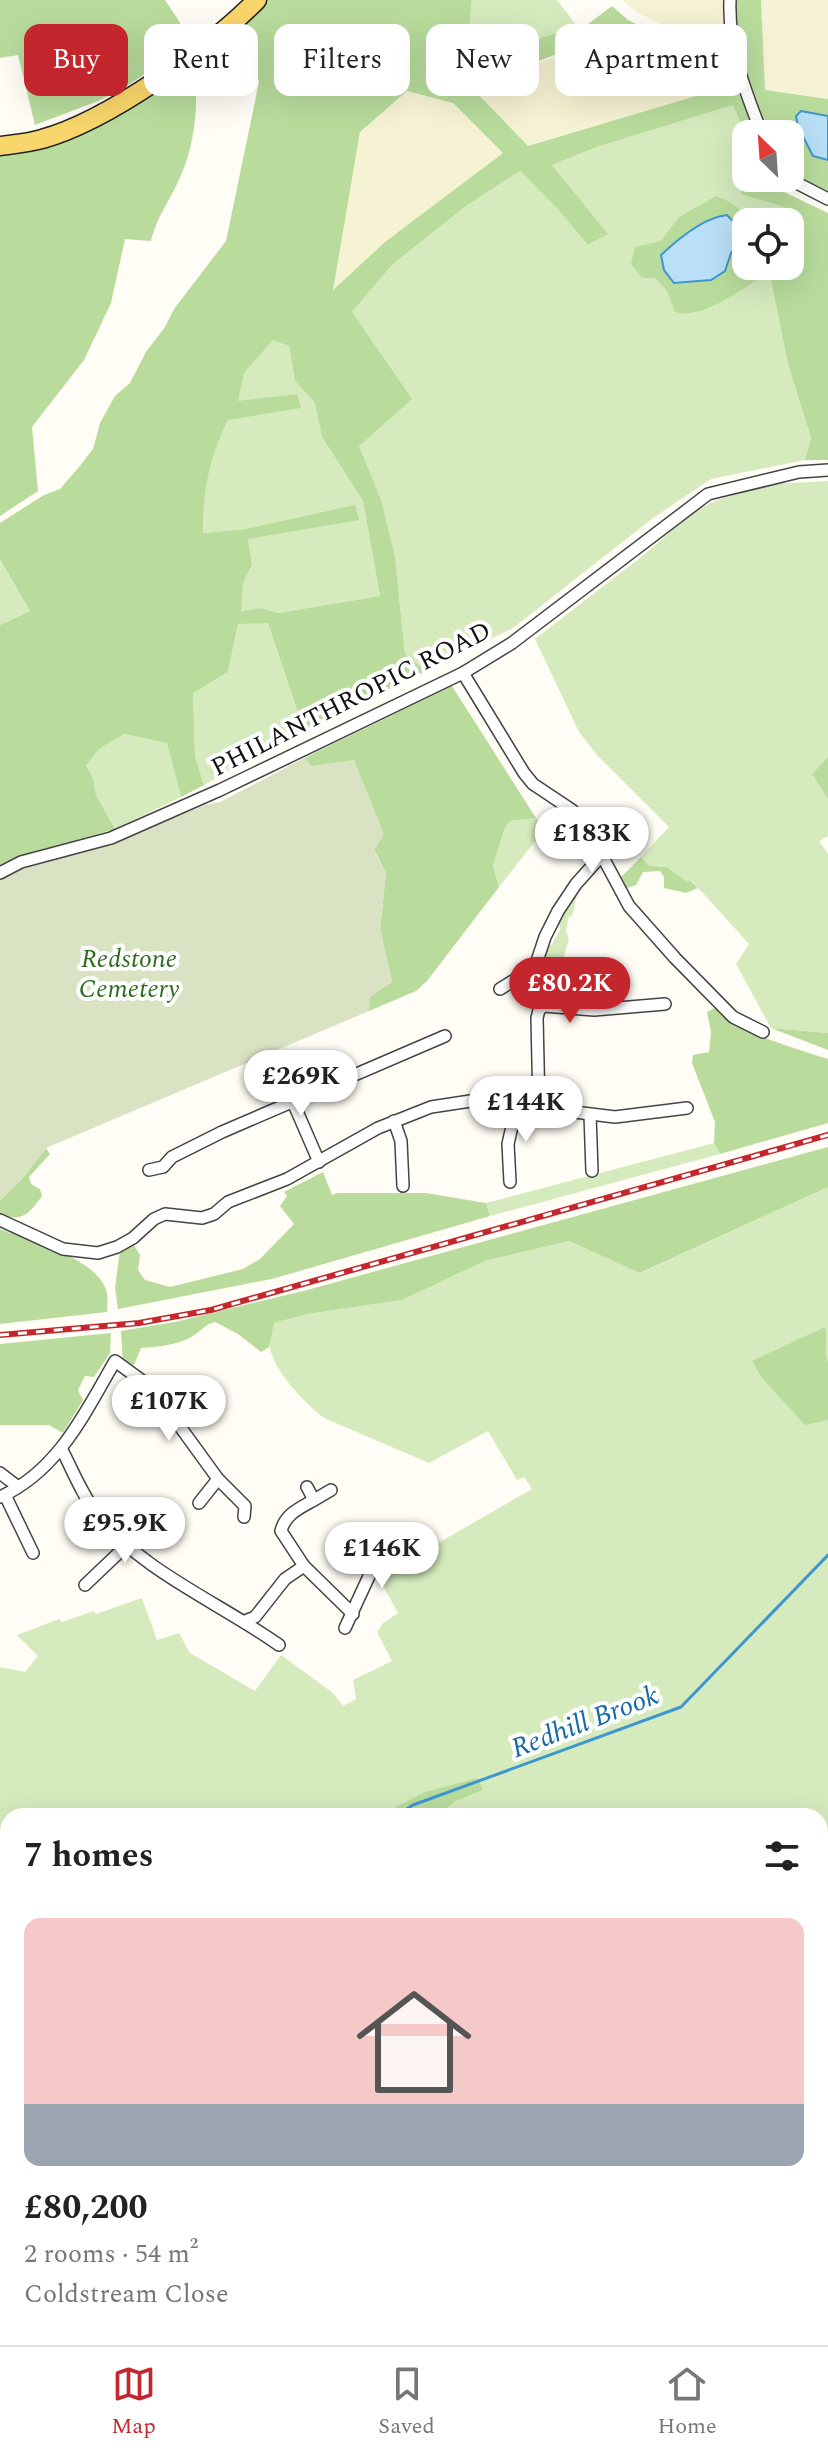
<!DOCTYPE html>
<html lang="en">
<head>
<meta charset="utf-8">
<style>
  :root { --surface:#fff; --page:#f2f2f2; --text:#222; --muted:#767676; --line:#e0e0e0; --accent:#c4262e }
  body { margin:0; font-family:Spectral,serif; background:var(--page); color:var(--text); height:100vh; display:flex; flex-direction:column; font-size:30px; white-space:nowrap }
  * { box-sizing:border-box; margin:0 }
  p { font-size:26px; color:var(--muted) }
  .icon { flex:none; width:44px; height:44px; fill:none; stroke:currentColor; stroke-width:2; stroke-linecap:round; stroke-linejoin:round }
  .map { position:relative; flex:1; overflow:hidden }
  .drawer { position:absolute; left:0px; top:1808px; width:828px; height:538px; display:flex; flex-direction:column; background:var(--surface); border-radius:24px 24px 0 0; box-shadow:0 8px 32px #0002 }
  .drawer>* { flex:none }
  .hud { position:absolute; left:24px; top:24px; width:780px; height:72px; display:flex; gap:16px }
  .needle { width:52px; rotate:335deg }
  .controls { position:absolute; left:732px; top:120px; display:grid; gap:16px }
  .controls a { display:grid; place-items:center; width:72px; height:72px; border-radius:16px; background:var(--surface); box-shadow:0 8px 32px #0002; font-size:40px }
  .price { position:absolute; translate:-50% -68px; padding:0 18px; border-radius:28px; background:#fff; color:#222; font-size:26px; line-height:52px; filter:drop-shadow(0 2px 4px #0008) }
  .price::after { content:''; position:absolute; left:50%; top:48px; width:24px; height:18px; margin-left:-12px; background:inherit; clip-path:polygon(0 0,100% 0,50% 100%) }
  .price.active { background:var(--accent); color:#fff }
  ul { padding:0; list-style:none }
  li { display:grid; align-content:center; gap:16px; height:424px; padding:0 24px }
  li+li { border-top:2px solid var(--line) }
  li span { display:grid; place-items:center; height:248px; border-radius:16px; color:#555 }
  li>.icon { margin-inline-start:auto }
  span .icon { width:144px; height:144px; fill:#fffc; stroke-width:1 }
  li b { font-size:34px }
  h2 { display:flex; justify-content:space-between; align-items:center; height:96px; padding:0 24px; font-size:34px }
  .pill { padding:0 28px; border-radius:16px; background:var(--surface); box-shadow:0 8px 32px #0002; font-size:28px; line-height:72px }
  .pill.active { background:var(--accent); color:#fff }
  .tab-bar { display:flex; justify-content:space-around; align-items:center; height:112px; border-top:2px solid var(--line); background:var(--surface); font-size:22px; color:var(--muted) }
  .tab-bar a { display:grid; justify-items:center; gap:4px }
  .tab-bar .active { color:var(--accent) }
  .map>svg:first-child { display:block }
  .farmland { fill:#f6f3d4 }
  .green { fill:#d5ebbd }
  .forest { fill:#b9dc9c; fill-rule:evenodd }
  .cemetery { fill:#d9e3c4 }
  .water { fill:#b9e0f7; stroke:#3f96cf; stroke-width:2 }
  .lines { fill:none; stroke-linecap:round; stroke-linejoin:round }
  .stream { stroke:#3f96cf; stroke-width:3 }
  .street-casing { stroke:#444; stroke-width:14 }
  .primary-casing { stroke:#222; stroke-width:21 }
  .street { stroke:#fff; stroke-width:11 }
  .primary { stroke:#f9d66b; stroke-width:18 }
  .rail-casing { stroke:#c4262e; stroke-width:6 }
  .rail { stroke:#fff; stroke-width:3; stroke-dasharray:9; stroke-linecap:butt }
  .labels { text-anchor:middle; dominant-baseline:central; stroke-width:8; stroke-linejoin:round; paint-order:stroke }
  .street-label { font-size:26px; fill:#111; stroke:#fff }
  .park-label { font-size:26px; font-style:italic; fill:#2f6b1f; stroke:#fff }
  .water-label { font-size:28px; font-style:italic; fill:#1768a6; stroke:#fff }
</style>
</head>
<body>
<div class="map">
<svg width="828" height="2345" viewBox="0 0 828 2345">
  <rect width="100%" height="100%" fill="#fffdf5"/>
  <g class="farmland">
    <polygon points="622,0 725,0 725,38 721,45 700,44 637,12"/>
    <polygon points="761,0 828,0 828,99 765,90"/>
    <polygon points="617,31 715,72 721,72 726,87 527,146 471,87 573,50"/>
    <polygon points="407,91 453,103 504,153 385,242 332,291 360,132"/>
  </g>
  <g class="green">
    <polygon points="472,0 557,0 580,30 557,33 466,59"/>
    <path d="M733 105C742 127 756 161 742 183L785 207 780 222H746V266H768L788 364 811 438 805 460 711 479 653 518 513 628 426 671 405 654 395 557 359 446 352 312 392 265 466 206 520 171 559 209 589 245 607 233 552 165 597 147Z"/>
    <path d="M273 339 289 346 295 381 316 404 322 437 363 501 380 596 277 613 261 608 240 611 243 583 252 565 246 529 203 533C203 491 209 458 228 420L296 394 237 402 244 373Z"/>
    <polygon points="828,481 828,757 812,774 828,799 828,836 819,841 828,854 828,1033 771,1028 736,964 749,944 691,880 688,883 667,867 650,866 641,857 669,827 597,755 579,732 535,639 645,554 693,512 717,500 773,484"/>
    <polygon points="0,561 30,611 0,625"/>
    <polygon points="268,622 304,730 204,785 195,756 193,693 228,672 238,624"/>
    <polygon points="124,734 167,743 181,797 115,829 96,795 93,778 86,766 98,750"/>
    <polygon points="536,818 544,830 499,887 493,866 504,830 510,821"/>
    <polygon points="575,894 577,894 572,917 569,916 566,931 569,939 561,966 546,963 543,959 548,946 552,944 560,930 558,921"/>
    <polygon points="714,1143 720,1154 490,1216 486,1203"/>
    <path d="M828 1187V2312L824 2314 822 2345H528L522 2338H820V1816H8V2160L0 2168V1667L25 1672 38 1656 17 1635 59 1619 62 1622 94 1611 96 1614 142 1598 157 1640 179 1633 190 1653 255 1691 281 1655 333 1693 343 1706 356 1699 353 1680 392 1661 377 1632 383 1623 398 1613 377 1575 380 1570 402 1557 405 1562 532 1489 524 1477 517 1480 488 1431 429 1463 324 1418C305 1403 275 1373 270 1348 268 1341 272 1330 273 1323L307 1314 402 1300 485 1261 569 1241 641 1273Z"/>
  </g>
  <g class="forest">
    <polygon points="0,0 165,0 179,21 188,43 126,87 98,101 35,125 18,55 0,58"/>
    <path d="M263 0H472L466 58 557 33 580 30 612 6 628 20 719 64 715 72 617 31 471 87 528 146 726 87 721 72 727 64 756 134H746V137L733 105 597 147 552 165 608 234 588 245 558 209 520 171 466 206 392 265 352 312 412 399 359 446 381 500 395 557 405 654 426 671 304 730 268 623 238 624 228 672 193 693 195 756 204 785 181 797 167 743 124 734 98 750 86 766 93 778 96 795 115 829 19 857 0 866V625L30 611 0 560V523L44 495 60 489 79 467 93 449 100 423 115 396 130 383 146 352 165 327 174 309 226 241 259 82 240 23ZM407 91 453 103 503 153 385 242 333 290 360 132ZM273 340 289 346 295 381 315 403 322 437 363 501 380 596 278 613 261 608 241 611 243 583 252 565 248 539 359 520 355 505 246 529 203 533C203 491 209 459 228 420L301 408 297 394 238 401 244 373Z"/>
    <path d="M735 0H761L765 90 828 99V116L801 111 813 156 828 160V191L790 173V134H767C753 91 731 46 735 0Z"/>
    <path d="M194 61C199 103 196 146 177 184 166 207 158 215 151 241L125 239 111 303 84 360 32 427 38 491 0 516V154L40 149 71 137Z"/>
    <polygon points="746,176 776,178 782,191 828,213 828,460 805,460 811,438 788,364 768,266 790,266 790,222 780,222 785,207 741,194 742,183"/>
    <path d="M716 196C756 210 746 230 746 266H761V277C740 291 701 320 675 312L667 291 655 278H642L631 264 635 247 661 241 679 217ZM727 215 744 235 731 253 725 271 711 279 674 283 679 238Z"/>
    <polygon points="452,686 536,818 510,821 504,830 493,866 499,887 427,981 416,991 369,1011 369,997 392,982 380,929 386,873 374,850 304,758"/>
    <polygon points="828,757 828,799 812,774"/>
    <polygon points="641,857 650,866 667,867 687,882 690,880 698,888 686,893 664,888 664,877 660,871 643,872 636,885 627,888 621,877"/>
    <path d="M715 1008C749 1037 786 1045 828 1059V1123L720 1154 714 1143 715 1122 692 1063 693 1055 709 1052 711 1032 707 1012Z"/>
    <polygon points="771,1028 828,1033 828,1050"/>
    <path d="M828 1147V1187L640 1273 569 1241 485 1261 402 1300 307 1314 274 1323 269 1347 261 1352 238 1334 215 1322C204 1325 202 1330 193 1336 179 1345 157 1347 141 1348L134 1365 123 1363 121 1331 175 1322 307 1290Z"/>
    <path d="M46 1148 50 1154 29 1177 31 1184 40 1189 42 1196C29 1214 23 1222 0 1215V1200L21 1180Z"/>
    <polygon points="323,1172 332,1195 337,1193 426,1193 486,1203 490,1216 272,1279 118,1309 115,1288 120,1251 134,1245 140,1255 138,1270 145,1280 170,1287 243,1269 260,1259 294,1224 280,1206 287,1196 284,1192"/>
    <path d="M0 1229C30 1241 99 1258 107 1293 108 1299 107 1306 107 1312L0 1324Z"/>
    <path d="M825 1327C828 1339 823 1351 828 1362V1420L805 1425 762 1378 752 1361Z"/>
    <polygon points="111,1333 110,1353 94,1377 85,1376 78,1390 83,1400 63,1433 49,1425 0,1425 0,1344"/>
    <polygon points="478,1778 483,1790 455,1801 437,1816 379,1816 425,1792"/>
    <polygon points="8,2160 8,2203 0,2208 0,2168"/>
    <polygon points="0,2216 4,2225 8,2224 8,2338 29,2338 23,2345 0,2345"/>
    <polygon points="259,2338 418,2338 412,2345 266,2345"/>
    <polygon points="442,2338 522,2338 528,2345 447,2345"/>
  </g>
  <polygon class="cemetery" points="304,758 312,766 354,760 384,834 374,851 386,873 380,929 392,982 370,997 369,1011 46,1148 21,1180 0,1200 0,878 35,863 108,845 205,805 220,802"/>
  <g class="water">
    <polygon points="801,111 828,116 828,160 813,156 798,127 796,116"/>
    <path d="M727 215 745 234 731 253 725 271 711 280 674 283 664 270 661 255C677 240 705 217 727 215Z"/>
  </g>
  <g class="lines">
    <g class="stream">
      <polyline points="396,1816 413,1805 681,1707 828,1555"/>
      <polyline points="0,2194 8,2185"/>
      <polyline points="430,2345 437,2338"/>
    </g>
    <defs>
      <g id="street">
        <path d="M730 0C728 47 745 91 762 134"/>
        <polyline points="787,178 828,199"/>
        <polyline points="463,673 524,773 533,784 572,810 585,824 629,906 675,958 733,1017 763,1032"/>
        <polyline points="0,873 21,862 111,838 220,790 463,673 512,643 708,494 799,472 828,470"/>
        <polyline points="500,989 535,967 545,937 558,911 576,884 602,855"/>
        <polyline points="293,1102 319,1162"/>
        <polyline points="539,1107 537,1018 539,1010 544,1006 594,1010 665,1004"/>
        <polyline points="590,1115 592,1171"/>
        <polyline points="394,1121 401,1141 403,1186"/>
        <polyline points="149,1170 163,1167 172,1157 222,1132 445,1036"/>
        <polyline points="510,1182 508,1144 517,1104"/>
        <polyline points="0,1220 63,1249 98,1253 117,1247 133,1238 154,1219 165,1214 202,1218 214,1214 228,1202 287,1179 378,1128 431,1107 477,1100 615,1117 687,1108"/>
        <polyline points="173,1419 202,1389"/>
        <path d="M62 1450C73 1471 83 1497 98 1515 141 1571 222 1604 279 1645"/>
        <polyline points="0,1473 17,1486"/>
        <polyline points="5,1495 33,1553"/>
        <path d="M0 1497C58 1471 85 1413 115 1361L152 1388 218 1479 245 1506 244 1517"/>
        <polyline points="314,1500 331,1490"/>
        <polyline points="199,1503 218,1479"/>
        <path d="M304 1566 281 1531C285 1514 300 1508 314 1500L307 1487"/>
        <polyline points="85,1585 127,1545"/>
        <polyline points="245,1621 255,1617 285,1579 304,1566 353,1614"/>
        <polyline points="345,1628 370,1574 375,1568 398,1553"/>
        <polyline points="153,2338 176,2340 188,2345"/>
      </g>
      <path id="primary" d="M0 146C14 144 29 143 42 139 108 121 209 48 257 0"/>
    </defs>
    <use href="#street" class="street-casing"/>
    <use href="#primary" class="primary-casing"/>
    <use href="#street" class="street"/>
    <use href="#primary" class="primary"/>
    <defs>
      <polyline id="rail" points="0,1335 139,1323 211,1310 828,1135"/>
    </defs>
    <use href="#rail" class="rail-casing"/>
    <use href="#rail" class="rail"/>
  </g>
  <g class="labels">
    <g class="street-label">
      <text transform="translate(351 699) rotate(-27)">PHILANTHROPIC ROAD</text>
    </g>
    <g class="park-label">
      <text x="129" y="959">Redstone<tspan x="129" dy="30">Cemetery</tspan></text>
    </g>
    <g class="water-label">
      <text transform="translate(585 1722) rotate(-21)">Redhill Brook</text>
    </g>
  </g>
</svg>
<div class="controls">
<a><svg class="needle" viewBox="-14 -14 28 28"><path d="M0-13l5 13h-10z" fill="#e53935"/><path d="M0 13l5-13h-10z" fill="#767676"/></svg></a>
<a><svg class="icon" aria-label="locate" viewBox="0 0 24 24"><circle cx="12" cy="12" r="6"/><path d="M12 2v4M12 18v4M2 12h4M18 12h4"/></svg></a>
</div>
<b class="price" style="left:592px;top:875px">£183K</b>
<b class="price active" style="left:570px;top:1025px">£80.2K</b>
<b class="price" style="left:301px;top:1118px">£269K</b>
<b class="price" style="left:526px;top:1144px">£144K</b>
<b class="price" style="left:169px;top:1443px">£107K</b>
<b class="price" style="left:125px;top:1565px">£95.9K</b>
<b class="price" style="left:382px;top:1590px">£146K</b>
<div class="hud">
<a class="pill active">Buy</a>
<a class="pill">Rent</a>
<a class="pill">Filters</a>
<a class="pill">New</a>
<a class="pill">Apartment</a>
</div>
<section class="drawer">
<h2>7 homes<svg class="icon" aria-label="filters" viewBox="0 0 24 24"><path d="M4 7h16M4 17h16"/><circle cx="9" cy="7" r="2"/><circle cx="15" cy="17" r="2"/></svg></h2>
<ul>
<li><span style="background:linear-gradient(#f6c9c9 75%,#9aa5b1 0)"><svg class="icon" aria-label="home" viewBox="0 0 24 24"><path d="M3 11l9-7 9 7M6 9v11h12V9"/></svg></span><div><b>£80,200</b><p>2 rooms · 54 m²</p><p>Coldstream Close</p></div></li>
</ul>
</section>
</div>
<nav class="tab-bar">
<a class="active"><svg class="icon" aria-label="map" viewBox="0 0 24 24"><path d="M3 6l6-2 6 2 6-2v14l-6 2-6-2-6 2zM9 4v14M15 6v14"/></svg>Map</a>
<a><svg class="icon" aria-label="saved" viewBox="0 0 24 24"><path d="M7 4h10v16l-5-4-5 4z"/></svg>Saved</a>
<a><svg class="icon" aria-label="home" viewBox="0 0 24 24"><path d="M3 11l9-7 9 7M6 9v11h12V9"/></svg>Home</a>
</nav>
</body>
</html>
